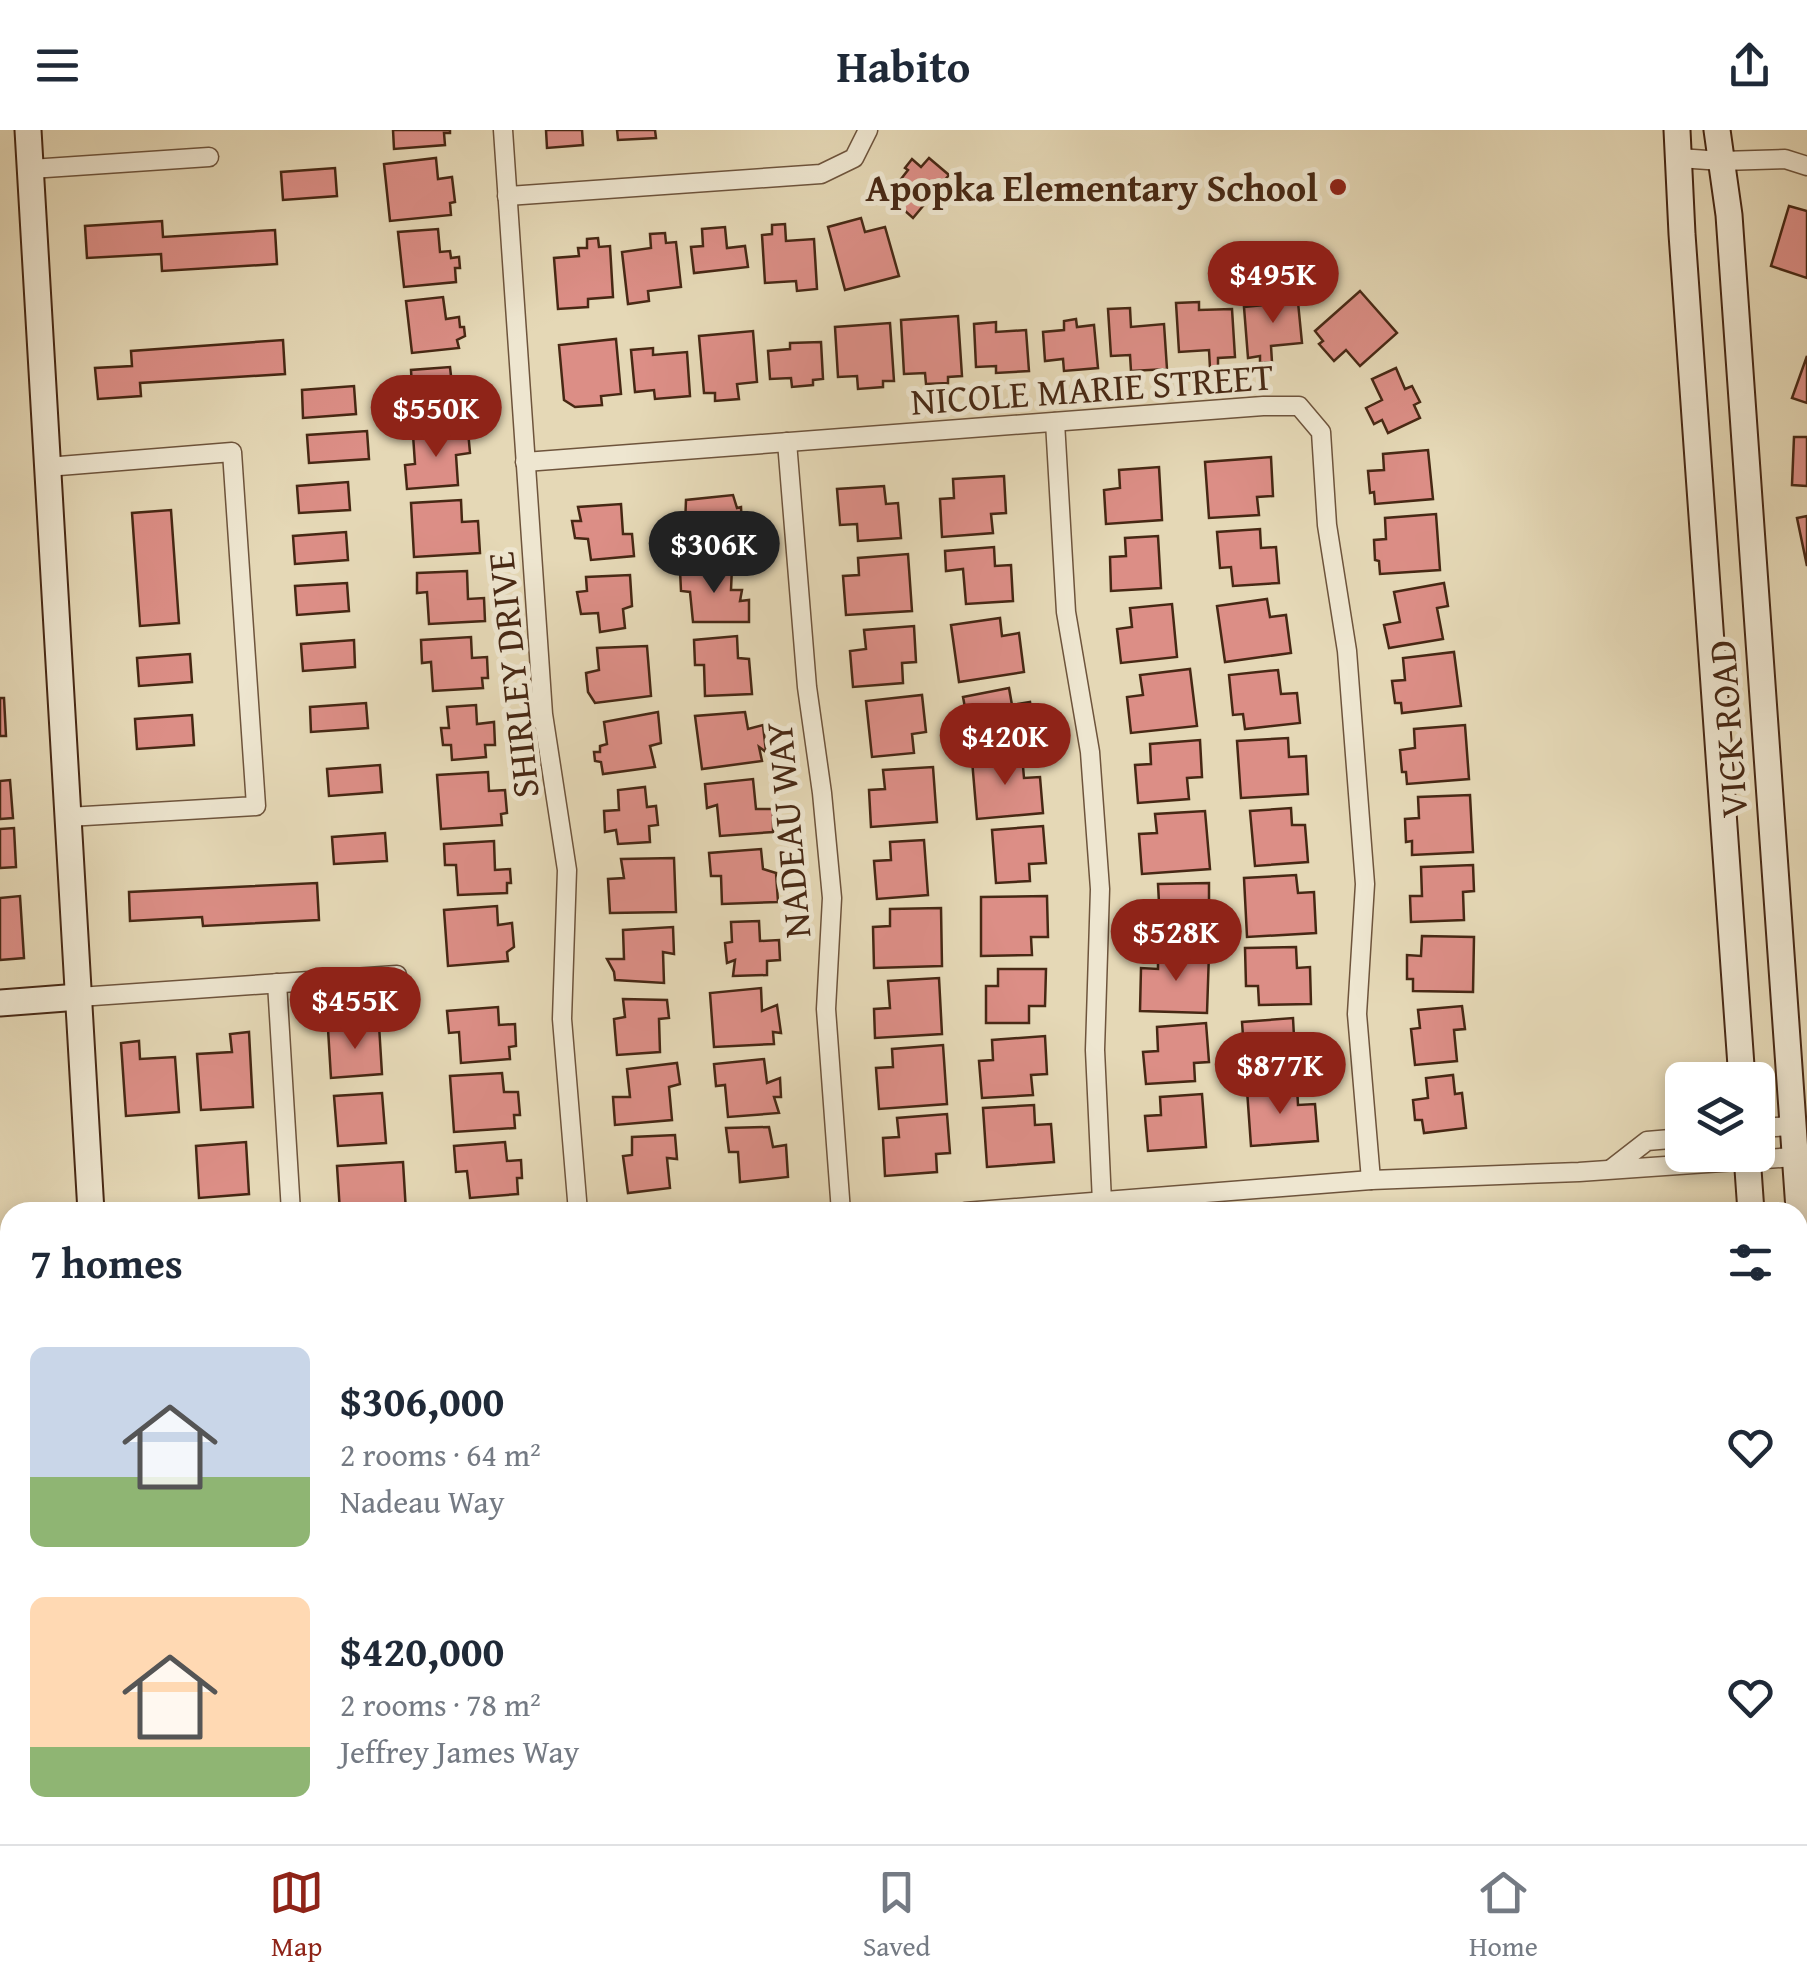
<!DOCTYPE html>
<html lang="en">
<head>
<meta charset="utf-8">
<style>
  :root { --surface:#fff; --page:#f2f2f3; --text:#1f2937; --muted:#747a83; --line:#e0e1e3; --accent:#8f2418 }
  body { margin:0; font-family:"Gentium Book Plus",serif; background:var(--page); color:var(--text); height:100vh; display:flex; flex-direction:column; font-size:38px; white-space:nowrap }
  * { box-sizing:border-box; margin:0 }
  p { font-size:32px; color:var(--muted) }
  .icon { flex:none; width:55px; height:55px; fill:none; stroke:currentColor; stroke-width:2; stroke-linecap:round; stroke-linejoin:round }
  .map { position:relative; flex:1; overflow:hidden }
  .side { position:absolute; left:0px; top:1072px; width:1808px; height:642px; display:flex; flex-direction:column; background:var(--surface); border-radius:30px 30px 0 0; box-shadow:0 5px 15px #0003 }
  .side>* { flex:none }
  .buttons { position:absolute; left:1665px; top:932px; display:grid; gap:20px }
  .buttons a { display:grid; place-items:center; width:110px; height:110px; border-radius:15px; background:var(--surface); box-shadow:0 5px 15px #0003; font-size:50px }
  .price { position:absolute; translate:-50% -85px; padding:0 22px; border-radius:35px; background:var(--accent); color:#fff; font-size:32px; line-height:65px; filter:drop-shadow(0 2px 5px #0008) }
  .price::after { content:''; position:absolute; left:50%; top:60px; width:30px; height:22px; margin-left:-15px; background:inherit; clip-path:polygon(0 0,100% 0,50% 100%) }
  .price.on { background:#222; color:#fff }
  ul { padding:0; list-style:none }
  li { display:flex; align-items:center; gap:30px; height:250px; padding:0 30px }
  li span { display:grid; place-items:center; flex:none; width:280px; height:200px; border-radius:15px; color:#555 }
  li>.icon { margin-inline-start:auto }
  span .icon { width:120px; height:120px; fill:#fffc; stroke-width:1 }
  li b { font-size:42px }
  h2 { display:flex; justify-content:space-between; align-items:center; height:120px; padding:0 30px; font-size:42px }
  header { display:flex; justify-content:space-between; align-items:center; height:130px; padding:0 30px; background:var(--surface); font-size:45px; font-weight:600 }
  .tab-bar { display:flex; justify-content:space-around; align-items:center; height:140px; border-top:2px solid var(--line); background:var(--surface); font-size:28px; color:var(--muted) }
  .tab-bar a { display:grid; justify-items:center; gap:5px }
  .tab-bar .on { color:var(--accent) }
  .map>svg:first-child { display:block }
  .building { fill:#dc8e86; stroke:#472814; stroke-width:2.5 }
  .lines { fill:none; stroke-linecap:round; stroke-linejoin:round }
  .street-casing { stroke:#6e543c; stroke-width:21 }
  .secondary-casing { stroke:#472814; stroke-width:29 }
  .street { stroke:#eee6d0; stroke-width:18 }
  .secondary { stroke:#eee6d0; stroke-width:25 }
  .poi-dot { fill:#8f2418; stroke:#eee6d0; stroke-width:4 }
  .labels { text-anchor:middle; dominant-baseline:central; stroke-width:10; stroke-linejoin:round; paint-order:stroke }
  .poi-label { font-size:38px; font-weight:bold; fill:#472814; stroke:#eee6d0; text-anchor:end }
  .street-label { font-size:38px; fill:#472814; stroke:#eee6d0 }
</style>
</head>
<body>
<header><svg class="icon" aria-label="menu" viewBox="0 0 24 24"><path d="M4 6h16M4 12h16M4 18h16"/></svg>Habito<svg class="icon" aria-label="share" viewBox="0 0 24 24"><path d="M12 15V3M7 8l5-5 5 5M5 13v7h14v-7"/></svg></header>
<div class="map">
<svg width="1807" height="1714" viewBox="0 0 1807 1714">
  <rect width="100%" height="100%" fill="#e5d8b6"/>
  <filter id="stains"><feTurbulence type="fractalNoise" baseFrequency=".002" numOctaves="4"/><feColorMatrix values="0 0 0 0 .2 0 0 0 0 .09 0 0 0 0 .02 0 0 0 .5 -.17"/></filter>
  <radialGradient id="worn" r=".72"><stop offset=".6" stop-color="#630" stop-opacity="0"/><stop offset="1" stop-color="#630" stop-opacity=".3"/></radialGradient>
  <g class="building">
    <polygon points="393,0 450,0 450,3 444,3 445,15 394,19"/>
    <polygon points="546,0 582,0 583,15 547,18"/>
    <polygon points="617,0 655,0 656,8 618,10"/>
    <polygon points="436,28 438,49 452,47 455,72 450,73 451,85 390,91 384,34"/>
    <polygon points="929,28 949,45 913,88 895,72 909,56 901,49 908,40 905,38 912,29 921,37"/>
    <polygon points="335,38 337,66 283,70 281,42"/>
    <polygon points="1789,76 1807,81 1807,148 1771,136"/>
    <polygon points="861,88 865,102 885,97 899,146 845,160 828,97"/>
    <polygon points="162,91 163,107 275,100 277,134 162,141 161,124 87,128 85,96"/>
    <polygon points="785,94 786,111 814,109 817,159 797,161 796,151 765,153 762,105 772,104 772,95"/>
    <polygon points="725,97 727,118 745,116 748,137 694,143 691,117 703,116 702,99"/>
    <polygon points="438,99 440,122 450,121 451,128 459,127 460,138 455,138 456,152 404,157 398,102"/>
    <polygon points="665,103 666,113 676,112 681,157 648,161 649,171 628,174 622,122 651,118 650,104"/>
    <polygon points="598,108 599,117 610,116 613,167 588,169 588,177 558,179 554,128 579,126 578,118 587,118 587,109"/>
    <polygon points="1360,161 1397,203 1360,236 1346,220 1334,231 1319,214 1323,211 1315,201"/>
    <polygon points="1297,162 1302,213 1271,216 1272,232 1260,233 1260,226 1248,228 1244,177 1274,174 1274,166"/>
    <polygon points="443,167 446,189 459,187 460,197 464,197 465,206 457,210 459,218 412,223 406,171"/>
    <polygon points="1199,172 1199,180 1232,179 1235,227 1218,228 1218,237 1210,238 1209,220 1179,222 1176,173"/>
    <polygon points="1130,178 1131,197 1164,194 1167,239 1131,241 1130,225 1111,226 1108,179"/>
    <polygon points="958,186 962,246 948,247 948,253 926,254 925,243 904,244 901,190"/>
    <polygon points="1076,189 1077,197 1094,195 1098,238 1064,241 1063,229 1045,231 1043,202 1064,200 1064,191"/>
    <polygon points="996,192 996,202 1026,200 1029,241 996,243 996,236 976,237 974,194"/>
    <polygon points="890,193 894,251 883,251 883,257 858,259 857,246 838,247 835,197"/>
    <polygon points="753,201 757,252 737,254 739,269 715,271 715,263 704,263 699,206"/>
    <polygon points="616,209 621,264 601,266 602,275 575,277 564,270 559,215"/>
    <polygon points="283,210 285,244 140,253 141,266 98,269 95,238 132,236 131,221"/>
    <polygon points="821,212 823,249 813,250 813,255 792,257 791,248 770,249 768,221 790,219 790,213"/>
    <polygon points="653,218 653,225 687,222 690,266 655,269 654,260 635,262 631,220"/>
    <polygon points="1807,226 1807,273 1792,268"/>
    <polygon points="450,237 452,255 461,255 461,262 468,262 469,273 463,274 464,287 414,290 411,240"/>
    <polygon points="1396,238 1405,259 1412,256 1420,272 1414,275 1420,288 1388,303 1382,290 1374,294 1366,278 1382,270 1372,249"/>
    <polygon points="354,256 356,284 303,288 302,260"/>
    <polygon points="367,301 369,329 309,333 307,305"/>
    <polygon points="468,301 470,323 456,325 458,355 407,359 405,335 415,334 413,305"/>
    <polygon points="1794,307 1807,307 1807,356 1792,355"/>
    <polygon points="1428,320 1433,369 1375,374 1374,362 1370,363 1368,341 1384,340 1383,324"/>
    <polygon points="1271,327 1273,366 1257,367 1259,385 1209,388 1205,332"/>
    <polygon points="1159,337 1162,390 1106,394 1104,360 1120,358 1119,340"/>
    <polygon points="1004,346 1006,383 991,384 993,403 942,407 940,369 954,368 953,349"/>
    <polygon points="348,352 350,380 299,383 297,356"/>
    <polygon points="884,356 886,374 898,373 901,408 858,411 857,394 840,395 837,359"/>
    <polygon points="733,365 737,378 741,377 742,397 729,397 731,422 680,425 675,398 685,396 686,370"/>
    <polygon points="461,370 462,392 478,391 480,423 414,427 411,373"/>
    <polygon points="621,374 623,404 632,404 634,426 591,430 588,409 575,408 572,391 581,391 578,377"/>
    <polygon points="171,380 179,493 140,496 132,383"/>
    <polygon points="1436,384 1440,440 1380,444 1379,431 1375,430 1374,410 1386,409 1385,388"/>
    <polygon points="1807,386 1807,436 1797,388"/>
    <polygon points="1260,399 1261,418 1276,417 1279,453 1233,456 1231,437 1220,438 1217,402"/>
    <polygon points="346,402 348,430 295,434 293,406"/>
    <polygon points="1158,406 1161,458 1111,461 1110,427 1126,426 1125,408"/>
    <polygon points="994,417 995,436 1011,435 1013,471 966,474 963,439 946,441 945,421"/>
    <polygon points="908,424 912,481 846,485 843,446 859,445 858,428"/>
    <polygon points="732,437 731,460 742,460 740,471 749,470 749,492 693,492 690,462 681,461 680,440"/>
    <polygon points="467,441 468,469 484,468 485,491 429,494 427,462 417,463 417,443"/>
    <polygon points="630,445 632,476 623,479 625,498 600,502 598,483 581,484 577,462 587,461 586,447"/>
    <polygon points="347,453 349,481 297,485 295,456"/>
    <polygon points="1444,453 1448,476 1437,478 1443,509 1389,518 1384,495 1400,492 1394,462"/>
    <polygon points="1267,469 1270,487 1286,485 1291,523 1225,532 1217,476"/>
    <polygon points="1172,474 1177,527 1121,533 1117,499 1132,497 1130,478"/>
    <polygon points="1000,488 1002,506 1019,503 1024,542 959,552 951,495"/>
    <polygon points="914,496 916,532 902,533 903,553 853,557 850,521 866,519 864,500"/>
    <polygon points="737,506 738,528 749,529 752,564 705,566 704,535 695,535 694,510"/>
    <polygon points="471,507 472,528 487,527 488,548 482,548 483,558 433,561 431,532 422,533 421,510"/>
    <polygon points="354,510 355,537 303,541 301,514"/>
    <polygon points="647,516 651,566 595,573 588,562 586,543 599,540 597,518"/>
    <polygon points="1454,522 1461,576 1402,583 1401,573 1395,573 1392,551 1405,550 1403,528"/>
    <polygon points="190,524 192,552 139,556 137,528"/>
    <polygon points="1190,539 1197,596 1131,603 1127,567 1143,565 1140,545"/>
    <polygon points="1278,540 1281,564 1297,563 1300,593 1245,599 1243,584 1233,585 1229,545"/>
    <polygon points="1009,558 1012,575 1030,572 1036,609 973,620 963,567"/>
    <polygon points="922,565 926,602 912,604 914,623 872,627 866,571"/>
    <polygon points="0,568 4,568 6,606 0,606"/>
    <polygon points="366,573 368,598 311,602 310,577"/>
    <polygon points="476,575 477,594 494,592 495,615 485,615 486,627 452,630 451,615 443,615 441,598 449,598 447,577"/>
    <polygon points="658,582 661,613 650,616 655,637 603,644 601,632 595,631 594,622 600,622 600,616 607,614 604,592"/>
    <polygon points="745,582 748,599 763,595 766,622 759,617 762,631 702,639 695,586"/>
    <polygon points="192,585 194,615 137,619 135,589"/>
    <polygon points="1465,595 1469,649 1407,654 1406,642 1402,642 1400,620 1415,618 1414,599"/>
    <polygon points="1288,608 1289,627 1306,626 1308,664 1241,668 1237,611"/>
    <polygon points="1200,610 1202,647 1187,648 1189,669 1138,673 1135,635 1151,634 1150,614"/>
    <polygon points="1022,625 1024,648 1040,647 1043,683 977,689 972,630"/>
    <polygon points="380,635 382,662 329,666 327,639"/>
    <polygon points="933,637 937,692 871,697 869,660 885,659 883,640"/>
    <polygon points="488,642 489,661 505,660 507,683 501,684 502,695 441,699 437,645"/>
    <polygon points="753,649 756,679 773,679 773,702 720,706 717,675 707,678 705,654"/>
    <polygon points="10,650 13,688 0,689 0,651"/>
    <polygon points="645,657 647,677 656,676 658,695 649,696 650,712 618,714 616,700 605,702 604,681 619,680 618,660"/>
    <polygon points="1470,665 1473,722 1412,725 1412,711 1406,712 1405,689 1419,688 1418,667"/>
    <polygon points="1291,678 1292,695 1305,695 1308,732 1255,736 1250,681"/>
    <polygon points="1205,681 1210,739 1142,744 1139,704 1157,703 1155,684"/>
    <polygon points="1043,696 1046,733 1029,734 1030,751 996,753 992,700"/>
    <polygon points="14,698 16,737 0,738 0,699"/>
    <polygon points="385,703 387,731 334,734 332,707"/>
    <polygon points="924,710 928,765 877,769 874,731 891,730 890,712"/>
    <polygon points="494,711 495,740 510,739 511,753 507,753 507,763 458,765 456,735 445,735 444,714"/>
    <polygon points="761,719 763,739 776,743 778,772 722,774 721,746 711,746 709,723"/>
    <polygon points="674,728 676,782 610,783 608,749 624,748 621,729"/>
    <polygon points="1473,735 1474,761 1463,762 1464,790 1411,792 1410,766 1422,766 1421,737"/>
    <polygon points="1296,745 1298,763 1314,762 1316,803 1247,807 1244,748"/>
    <polygon points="317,753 319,790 203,796 202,787 130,791 129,762"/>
    <polygon points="1209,753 1209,791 1194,791 1194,810 1143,811 1143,773 1159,773 1158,754"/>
    <polygon points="20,766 24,828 0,830 0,768"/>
    <polygon points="1047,766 1048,807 1031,807 1032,825 981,826 981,767"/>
    <polygon points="497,776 498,795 512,793 514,817 507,822 508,831 448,836 444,780"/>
    <polygon points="941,778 942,836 874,838 873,797 890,796 890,779"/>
    <polygon points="759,791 760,811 779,810 780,830 767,831 767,845 733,846 735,830 727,833 725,813 732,812 731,792"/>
    <polygon points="673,797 674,824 663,822 664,853 615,850 614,842 607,829 624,829 623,800"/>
    <polygon points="1422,806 1474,807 1473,862 1413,861 1413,849 1407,849 1407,825 1421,826"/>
    <polygon points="1296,817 1297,838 1310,837 1311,874 1259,875 1258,856 1246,856 1245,818"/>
    <polygon points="1158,822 1209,823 1207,883 1140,881 1141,838 1158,839"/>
    <polygon points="998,839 1046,839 1045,876 1029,876 1029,893 986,893 986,856 998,856"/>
    <polygon points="939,848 942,904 875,908 874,879 890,878 888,851"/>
    <polygon points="761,858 762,881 777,875 781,903 773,902 774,914 714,917 710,863"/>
    <polygon points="623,869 667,870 669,888 659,889 660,922 617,925 614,889 625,887"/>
    <polygon points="1462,876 1465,899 1454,900 1457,931 1415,935 1411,899 1420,898 1418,880"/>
    <polygon points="498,877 499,895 515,894 516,916 509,917 510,929 461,933 459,902 449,903 447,881"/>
    <polygon points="1293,888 1294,907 1311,906 1314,944 1246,949 1242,892"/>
    <polygon points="1206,893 1209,932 1194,933 1195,951 1146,954 1143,922 1158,921 1157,897"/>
    <polygon points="379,895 382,944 331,948 328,899"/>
    <polygon points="249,902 253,977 201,980 197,924 232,922 230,904"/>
    <polygon points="1045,906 1047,944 1031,945 1033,965 982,968 979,931 993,930 992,910"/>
    <polygon points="139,911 140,929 175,927 179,982 126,986 121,913"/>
    <polygon points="943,915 947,974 879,979 876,938 893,937 892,919"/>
    <polygon points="764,929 767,953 780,948 781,967 774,967 779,983 728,987 725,955 716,956 714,934"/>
    <polygon points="677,933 680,954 669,957 672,990 615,995 613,967 630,967 627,939"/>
    <polygon points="502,943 504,962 518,962 520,985 514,985 515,998 454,1002 450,946"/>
    <polygon points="1453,945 1455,964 1462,963 1466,998 1424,1003 1422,990 1415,990 1413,970 1428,968 1426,948"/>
    <polygon points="1297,956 1298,975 1315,974 1318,1011 1251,1016 1247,960"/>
    <polygon points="382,963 386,1013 338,1016 334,966"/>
    <polygon points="1202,964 1206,1017 1148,1021 1145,986 1161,985 1160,967"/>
    <polygon points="1034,975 1035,995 1051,994 1054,1032 987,1037 983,978"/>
    <polygon points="947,984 950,1023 936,1024 937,1042 885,1046 883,1008 899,1007 897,988"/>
    <polygon points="769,997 773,1017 786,1015 788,1047 740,1052 738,1022 729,1022 726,998"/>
    <polygon points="675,1005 677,1029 667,1028 670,1058 628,1063 623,1026 632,1025 632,1007"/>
    <polygon points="246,1012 249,1064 199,1068 196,1016"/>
    <polygon points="505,1012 507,1031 521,1030 522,1048 517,1048 518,1064 470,1068 467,1041 456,1042 454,1016"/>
    <polygon points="403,1032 406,1082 340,1082 337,1036"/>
    <polygon points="204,1705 261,1705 261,1712 278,1711 278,1714 205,1714"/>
    <polygon points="905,1705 905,1714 867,1714 867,1707"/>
    <polygon points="916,1705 950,1705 950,1714 917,1714"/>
    <polygon points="977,1705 998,1705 999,1714 968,1714 968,1712 978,1708"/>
    <polygon points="1057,1705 1092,1705 1093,1714 1058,1714"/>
    <polygon points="1102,1705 1135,1705 1136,1714 1103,1714"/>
    <polygon points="1221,1705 1252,1705 1253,1714 1222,1714"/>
    <polygon points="1264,1705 1301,1705 1302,1714 1264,1714"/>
    <polygon points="1313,1705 1347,1705 1348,1714 1314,1714"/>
    <polygon points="1361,1705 1395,1705 1395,1712 1362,1714"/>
    <polygon points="1404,1705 1443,1705 1443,1714 1405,1714"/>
    <polygon points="1459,1705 1489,1705 1489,1709 1459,1711"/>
    <polygon points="1497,1705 1525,1705 1525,1714 1498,1714"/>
    <polygon points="1548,1705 1582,1705 1582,1709 1549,1712"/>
    <polygon points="1009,1707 1044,1709 1044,1714 1010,1714"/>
    <polygon points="852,1708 852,1714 821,1714 821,1710"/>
  </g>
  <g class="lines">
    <defs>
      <g id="street">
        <polyline points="503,0 543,584 567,740 562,889 578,1082"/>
        <polyline points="1679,28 1722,31 1785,29 1807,36"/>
        <polyline points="31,39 209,27"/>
        <polyline points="507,66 821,44 854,28 868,0"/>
        <polyline points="1055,292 1066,482 1090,622 1100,759 1095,920 1102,1072"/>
        <polyline points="787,312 807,557 822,663 832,768 826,879 841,1082"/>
        <polyline points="525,332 1263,276 1299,276 1321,302 1327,395 1347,521 1365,754 1357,884 1371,1050"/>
        <polyline points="47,337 232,322 256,676 68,687"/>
        <polyline points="277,853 291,1082"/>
        <polyline points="79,867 397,845"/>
        <polyline points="1758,998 1792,996"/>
        <polyline points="1611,1039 1647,1011 1682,1008"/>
        <polyline points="965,1082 1371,1050 1579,1042 1794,1027"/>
        <polyline points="322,1705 325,1714"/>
        <polyline points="1178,1705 1179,1714"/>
      </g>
      <g id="secondary">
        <polyline points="28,0 91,1082"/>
        <polyline points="1677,0 1682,104 1742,950"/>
        <polyline points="1717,0 1729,85 1807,1193"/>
        <polyline points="0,873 79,867"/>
        <polyline points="1747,1025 1751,1082"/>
        <polyline points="128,1705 128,1714"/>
        <polyline points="1795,1705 1795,1714"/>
      </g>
    </defs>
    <use href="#street" class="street-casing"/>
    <use href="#secondary" class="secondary-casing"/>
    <use href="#street" class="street"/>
    <use href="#secondary" class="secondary"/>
  </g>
  <circle class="poi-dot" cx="1338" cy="57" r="10"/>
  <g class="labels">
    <g class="poi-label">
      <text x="1318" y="57">Apopka Elementary School</text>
    </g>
    <g class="street-label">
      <text transform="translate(1092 258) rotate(-4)">NICOLE MARIE STREET</text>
      <text transform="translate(512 545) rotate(-96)">SHIRLEY DRIVE</text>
      <text transform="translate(1727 599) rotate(-94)">VICK ROAD</text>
      <text transform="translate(787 700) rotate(-95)">NADEAU WAY</text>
    </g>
  </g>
  <rect width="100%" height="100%" filter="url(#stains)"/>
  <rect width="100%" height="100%" fill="url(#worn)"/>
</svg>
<div class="buttons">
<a><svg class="icon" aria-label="layers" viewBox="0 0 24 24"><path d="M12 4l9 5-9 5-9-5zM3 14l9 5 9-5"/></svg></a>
</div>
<b class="price" style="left:1273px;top:196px">$495K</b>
<b class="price" style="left:436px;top:330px">$550K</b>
<b class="price on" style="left:714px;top:466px">$306K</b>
<b class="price" style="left:1005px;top:658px">$420K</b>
<b class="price" style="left:1176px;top:854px">$528K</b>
<b class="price" style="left:355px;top:922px">$455K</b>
<b class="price" style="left:1280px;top:987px">$877K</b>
<section class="side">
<h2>7 homes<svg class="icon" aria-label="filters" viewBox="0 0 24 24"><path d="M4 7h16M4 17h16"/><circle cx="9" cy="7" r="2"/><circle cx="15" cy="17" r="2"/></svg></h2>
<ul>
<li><span style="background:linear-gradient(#c9d6e8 65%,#8fb573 0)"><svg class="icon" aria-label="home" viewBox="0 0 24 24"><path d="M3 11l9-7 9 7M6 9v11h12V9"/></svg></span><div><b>$306,000</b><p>2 rooms · 64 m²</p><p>Nadeau Way</p></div><svg class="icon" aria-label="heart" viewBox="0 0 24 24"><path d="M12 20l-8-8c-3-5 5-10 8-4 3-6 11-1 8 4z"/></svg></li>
<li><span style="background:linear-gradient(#ffd9b3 75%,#8fb573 0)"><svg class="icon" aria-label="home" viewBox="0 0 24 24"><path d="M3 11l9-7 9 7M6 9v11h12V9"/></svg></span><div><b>$420,000</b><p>2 rooms · 78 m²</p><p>Jeffrey James Way</p></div><svg class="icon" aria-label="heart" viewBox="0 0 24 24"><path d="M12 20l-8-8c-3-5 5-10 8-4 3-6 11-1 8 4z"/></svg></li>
</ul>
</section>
</div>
<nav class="tab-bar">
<a class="on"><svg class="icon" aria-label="map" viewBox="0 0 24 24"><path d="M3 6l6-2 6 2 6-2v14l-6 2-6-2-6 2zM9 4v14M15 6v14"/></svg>Map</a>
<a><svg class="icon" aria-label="saved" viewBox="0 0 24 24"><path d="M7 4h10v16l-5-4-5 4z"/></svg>Saved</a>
<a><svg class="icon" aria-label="home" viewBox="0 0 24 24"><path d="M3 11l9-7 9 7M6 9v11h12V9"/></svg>Home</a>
</nav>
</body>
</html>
